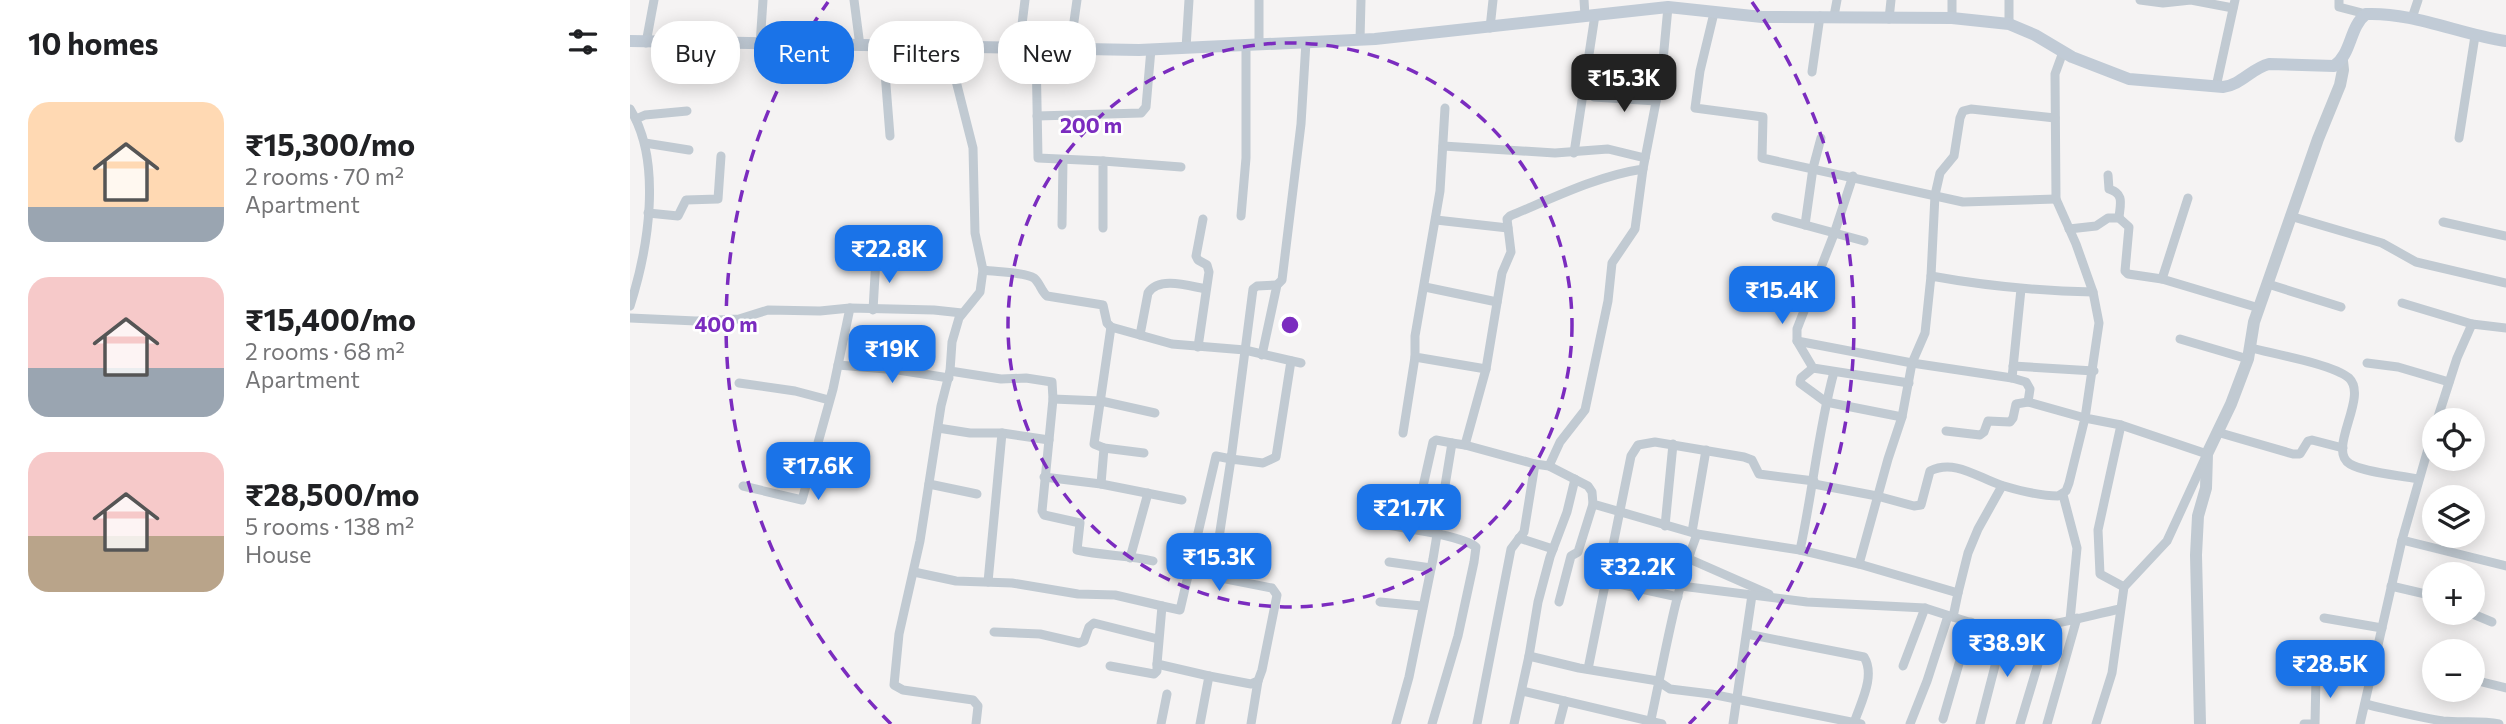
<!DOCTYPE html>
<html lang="en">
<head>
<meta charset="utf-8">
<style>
  :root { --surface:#fff; --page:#f2f2f2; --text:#202124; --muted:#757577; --accent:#1a73e8 }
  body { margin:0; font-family:Commissioner,sans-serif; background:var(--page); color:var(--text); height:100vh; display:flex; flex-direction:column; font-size:26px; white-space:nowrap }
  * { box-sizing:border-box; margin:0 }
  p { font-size:23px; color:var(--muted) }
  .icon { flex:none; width:38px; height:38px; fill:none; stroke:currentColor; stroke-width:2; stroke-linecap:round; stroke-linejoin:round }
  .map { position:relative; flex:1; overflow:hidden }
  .details { display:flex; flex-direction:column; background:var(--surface); width:630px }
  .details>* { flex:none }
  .guide { position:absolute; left:21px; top:21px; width:665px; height:63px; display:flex; gap:14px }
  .tools { position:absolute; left:1792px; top:408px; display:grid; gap:14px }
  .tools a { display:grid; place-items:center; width:63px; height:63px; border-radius:50%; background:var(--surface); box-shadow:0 4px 18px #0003; font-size:35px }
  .price { position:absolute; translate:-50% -60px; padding:0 16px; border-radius:14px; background:var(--accent); color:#fff; font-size:23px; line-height:46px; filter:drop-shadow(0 2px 4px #0008) }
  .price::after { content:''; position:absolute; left:50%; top:42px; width:21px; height:16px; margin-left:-10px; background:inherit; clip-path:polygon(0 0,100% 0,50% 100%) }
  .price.current { background:#222; color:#fff }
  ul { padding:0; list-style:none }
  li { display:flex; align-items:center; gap:21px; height:175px; padding:0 28px }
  li span { display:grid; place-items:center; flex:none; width:196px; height:140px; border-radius:21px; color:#555 }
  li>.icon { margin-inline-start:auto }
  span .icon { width:84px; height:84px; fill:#fffc; stroke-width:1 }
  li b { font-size:30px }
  h2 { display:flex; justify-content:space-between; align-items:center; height:84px; padding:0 28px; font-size:30px }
  .chip { padding:0 24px; border-radius:28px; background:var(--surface); box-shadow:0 4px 18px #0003; font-size:24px; line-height:63px }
  .chip.current { background:var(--accent); color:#fff }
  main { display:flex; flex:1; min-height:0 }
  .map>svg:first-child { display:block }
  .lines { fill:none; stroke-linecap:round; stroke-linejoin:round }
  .minor { stroke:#c1cad2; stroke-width:9 }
  .tertiary { stroke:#c1cad2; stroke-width:12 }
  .secondary { stroke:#c1cbd6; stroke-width:12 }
  .ring { fill:none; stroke:#7b2cbf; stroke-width:3.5; stroke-dasharray:12 9 }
  .centre { fill:#7b2cbf; stroke:#fff; stroke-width:3.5 }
  .ring-label { font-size:21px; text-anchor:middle; font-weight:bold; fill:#7b2cbf; stroke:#fff; stroke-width:5; stroke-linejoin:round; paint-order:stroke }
</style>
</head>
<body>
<main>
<section class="details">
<h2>10 homes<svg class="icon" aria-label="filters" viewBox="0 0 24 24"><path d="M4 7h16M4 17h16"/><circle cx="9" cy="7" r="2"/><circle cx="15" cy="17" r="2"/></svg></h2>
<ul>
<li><span style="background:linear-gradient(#ffd9b3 75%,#9aa5b1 0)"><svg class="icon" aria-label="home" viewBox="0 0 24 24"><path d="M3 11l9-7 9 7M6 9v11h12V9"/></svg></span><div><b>₹15,300/mo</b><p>2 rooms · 70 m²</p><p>Apartment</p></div></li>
<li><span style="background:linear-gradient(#f6c9c9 65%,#9aa5b1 0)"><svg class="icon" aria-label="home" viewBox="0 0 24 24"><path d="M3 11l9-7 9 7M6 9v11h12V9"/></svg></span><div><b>₹15,400/mo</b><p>2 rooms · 68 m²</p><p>Apartment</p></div></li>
<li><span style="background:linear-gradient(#f6c9c9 60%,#b9a48a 0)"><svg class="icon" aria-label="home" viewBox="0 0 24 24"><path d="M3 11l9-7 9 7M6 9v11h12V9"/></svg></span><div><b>₹28,500/mo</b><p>5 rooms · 138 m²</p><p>House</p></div></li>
</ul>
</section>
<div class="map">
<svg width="1876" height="724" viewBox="0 0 1876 724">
  <rect width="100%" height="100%" fill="#f5f3f3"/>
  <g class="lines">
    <g class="minor">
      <polyline points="224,0 230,46"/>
      <polyline points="629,0 629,44"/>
      <polyline points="954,0 955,16"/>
      <polyline points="1379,0 1379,24"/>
      <polyline points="1510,0 1533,3 1561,0 1603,8"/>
      <polyline points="1709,0 1709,7 1736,14"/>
      <polyline points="1084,13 1070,71 1065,108 1133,117 1132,158 1333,202 1426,199"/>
      <polyline points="1204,16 1207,0"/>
      <polyline points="1322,18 1322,0"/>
      <polyline points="1782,18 1788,0"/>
      <polyline points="1259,19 1261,0"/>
      <polyline points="860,28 863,0"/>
      <polyline points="730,40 731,0"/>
      <polyline points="16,43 24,0"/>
      <polyline points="130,45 133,0"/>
      <polyline points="253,47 260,136"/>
      <path d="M321 48 324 73 343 148 345 233 353 270C365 272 395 272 404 278 410 283 411 291 417 296L473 305 477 323 481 327 542 344 615 350 671 363"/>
      <polyline points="556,48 559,0"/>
      <polyline points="389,49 395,0"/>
      <polyline points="406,50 408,158 473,161 473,228"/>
      <polyline points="440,50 447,0"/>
      <polyline points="1433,52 1425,74 1426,199 1446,244 1463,292 1469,323 1455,418 1491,425 1468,530 1470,574 1494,587"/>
      <polyline points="1182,72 1190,16"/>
      <polyline points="1586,87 1605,0"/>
      <polyline points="964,97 1026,101"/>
      <polyline points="815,108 810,191 785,336 785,357 856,369"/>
      <path d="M0 109C33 162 18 250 0 306"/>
      <polyline points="407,116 511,113 516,107 521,49"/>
      <polyline points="6,119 15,115 57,111"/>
      <polyline points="1829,138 1845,36"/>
      <polyline points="15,143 59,150"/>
      <polyline points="813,146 925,153 978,149 1015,158"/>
      <polyline points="944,153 965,15"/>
      <polyline points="473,161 551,167"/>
      <path d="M1478 175 1479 189C1495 194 1490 204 1489 218"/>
      <polyline points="1223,176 1204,234 1167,329 1167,341 1183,368 1279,383"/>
      <polyline points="1558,198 1532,279 1629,308"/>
      <polyline points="18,213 48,216 56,200 88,199 91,156"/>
      <polyline points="611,216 616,158 616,45"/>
      <polyline points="1660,216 1752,243 1786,262 1876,283"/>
      <polyline points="1146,217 1234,241"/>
      <polyline points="806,220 878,228"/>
      <polyline points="1813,222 1876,236"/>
      <polyline points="432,225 433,160"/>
      <polyline points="1175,225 1183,168 1191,138"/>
      <polyline points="1439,229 1466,226 1478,218 1489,218 1499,227 1495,271 1498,274 1532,279"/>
      <path d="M353 270 350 292 329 318 322 342 320 371 371 379 396 378 422 382 423 399 412 511 414 515 450 523 447 550C473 556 499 555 523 561"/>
      <polyline points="1301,276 1305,195 1310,173 1324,156 1330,118 1333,111 1341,109 1425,118"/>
      <polyline points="1638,284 1711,307"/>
      <polyline points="795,287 867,302"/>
      <polyline points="1772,303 1842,324"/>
      <polyline points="243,310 246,258"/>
      <polyline points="0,318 66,321 109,319 138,310 190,311 220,308"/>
      <polyline points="481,327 464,444 474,448 514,453"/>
      <path d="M510 335 518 293C529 276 559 286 576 289"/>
      <polyline points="1550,339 1618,359"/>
      <path d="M1167 341 1282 363 1382 378 1396 382 1400 389 1398 402 1455 418 1439 483 1436 491 1428 496C1410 496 1391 491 1374 486 1351 480 1326 458 1300 471L1291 505 1284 506 1247 496 1184 484"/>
      <polyline points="568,347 579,272 577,265 568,260 566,256 573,219"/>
      <path d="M1621 348C1644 354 1702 364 1719 378 1739 397 1696 450 1720 464 1736 473 1769 475 1788 479"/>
      <polyline points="632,355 647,285 652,280 671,124 676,42"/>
      <polyline points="1737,363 1768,367 1819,382"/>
      <polyline points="208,365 268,370 319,378"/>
      <polyline points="1383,366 1464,371"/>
      <polyline points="1183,368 1171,378 1170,383 1196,402 1272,417"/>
      <polyline points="320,371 311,406 290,541 269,634 264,685 273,690 343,700 348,706 346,724"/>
      <polyline points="1382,378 1391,289"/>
      <polyline points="109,383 165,391 199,400"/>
      <polyline points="423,399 471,401 525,413"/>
      <polyline points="1807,420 1827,358 1842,324 1876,328"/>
      <polyline points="308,428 340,433 372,433 419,440"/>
      <polyline points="1316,431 1350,435 1354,432 1358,421 1380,422 1383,418 1386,404 1398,402"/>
      <polyline points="1587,432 1663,454 1670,454 1678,441 1682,440 1713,448"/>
      <polyline points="773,433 785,357"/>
      <polyline points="835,445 905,464"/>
      <polyline points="919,466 930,442 955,410 978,301 982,263 1005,229 1013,169"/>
      <polyline points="414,477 471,484 552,500"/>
      <polyline points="945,479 937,512 920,557 908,602 899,656 949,668 1028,681 1040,689 1081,694 1231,724"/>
      <polyline points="299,484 347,494"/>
      <polyline points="471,484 474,448"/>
      <polyline points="113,486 172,500 203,389 220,308 304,310 332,313"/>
      <polyline points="1433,495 1447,548 1440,620"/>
      <polyline points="810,516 792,512 789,504 803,442 806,440 822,443"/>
      <path d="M757 525C778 529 830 535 846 547L844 562 828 636 802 724"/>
      <polyline points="1035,526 1043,444"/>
      <polyline points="1062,532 1076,450"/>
      <polyline points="889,538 923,549"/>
      <polyline points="1772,540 1876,566"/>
      <path d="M1170 550C1183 491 1188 430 1204 372"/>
      <polyline points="563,557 585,564 584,573 586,577 642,588 647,595 632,670 628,681 621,684 579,676"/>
      <polyline points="500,558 518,493"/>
      <polyline points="1057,558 1139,594"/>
      <polyline points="759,562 801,568"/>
      <polyline points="585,564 601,459 633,463 646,457 661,361"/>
      <path d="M1229 564 1258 459 1272 417 1282 363 1295 333 1301 276C1356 286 1408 291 1463 292"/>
      <polyline points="284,572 326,581 382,583 448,594 485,595 532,606"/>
      <polyline points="975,581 1048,597"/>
      <polyline points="358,582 372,433"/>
      <polyline points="1051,586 1177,602 1295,608 1323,617"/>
      <polyline points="1761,586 1804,596"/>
      <polyline points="1328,593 1338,553 1348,529 1372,486"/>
      <polyline points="750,602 792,606"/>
      <polyline points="929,602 941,556 948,552 963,504"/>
      <polyline points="1838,612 1862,622"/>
      <polyline points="1694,618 1752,628"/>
      <polyline points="364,632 410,634 449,643 454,641 459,627 464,623 528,639"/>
      <path d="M1117 634 1234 657C1246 676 1230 704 1224 723"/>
      <polyline points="480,666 524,674 527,671 527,664"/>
      <polyline points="1273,666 1295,608"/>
      <polyline points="958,669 1001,456 1008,445 1025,442 1114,457 1122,460 1129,474 1184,481"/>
      <polyline points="1844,680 1876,688"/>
      <polyline points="892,691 1032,724"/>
      <path d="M1735 704C1761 710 1787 717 1813 721 1832 723 1850 720 1869 724"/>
      <polyline points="1313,719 1341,622"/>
      <polyline points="531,724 537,694"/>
      <polyline points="570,724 579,676 527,664 532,606 550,610 586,456 601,459 623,289 627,286 647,285"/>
      <polyline points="621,724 628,681"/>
      <path d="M766 724 779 677 803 559 822 443 835 445 856 369 872 273 881 252 877 219 880 216C923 198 967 176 1013 169L1032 71 1038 7"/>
      <path d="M847 724 881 549 894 532 905 464 919 466 958 486 962 492 963 504 1067 534 1170 550 1229 564 1328 593 1323 617C1333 620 1344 624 1355 626 1399 634 1447 618 1490 609"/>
      <polyline points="884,724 899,656"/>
      <polyline points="929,724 935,701"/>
      <path d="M1020 724C1034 661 1044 594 1067 534"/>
      <polyline points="1103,724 1122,595"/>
      <polyline points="1280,724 1297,681 1318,616"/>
      <polyline points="1350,724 1375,627"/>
      <polyline points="1390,724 1420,624"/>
      <polyline points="1417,724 1447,618"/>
      <polyline points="1466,724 1482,673 1494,587 1537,541 1577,454 1491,425"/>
      <polyline points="1674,724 1682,724"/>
      <polyline points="1685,724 1686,677"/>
      <polyline points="1730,724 1772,540 1804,428"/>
    </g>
    <polyline class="tertiary" points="1570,724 1566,555 1568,516 1576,488 1577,454 1601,404 1618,359 1624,322 1688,139 1710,85 1713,70 1712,61"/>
    <path class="secondary" d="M0 41 509 50 745 39 1038 7 1132 17 1322 18 1379 24 1405 35 1442 57 1499 79 1593 87C1611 85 1622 68 1639 64L1704 66C1722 54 1719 27 1736 14 1783 12 1829 34 1876 41"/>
  </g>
  <g class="ring">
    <circle cx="660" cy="325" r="282"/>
    <path d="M261 724A564 564 0 0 1 198 2M1122 2A564 564 0 0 1 1059 724"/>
  </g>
  <circle cx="660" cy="325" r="10" class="centre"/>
  <g class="ring-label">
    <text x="461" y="133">200 m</text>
    <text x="96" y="332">400 m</text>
  </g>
</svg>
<div class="tools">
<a><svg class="icon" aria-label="locate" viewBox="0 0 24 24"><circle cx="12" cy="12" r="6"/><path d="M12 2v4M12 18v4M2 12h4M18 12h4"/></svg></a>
<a><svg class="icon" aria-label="layers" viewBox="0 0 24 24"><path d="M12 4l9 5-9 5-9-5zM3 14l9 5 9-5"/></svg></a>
<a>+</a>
<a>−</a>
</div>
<b class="price current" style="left:994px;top:114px">₹15.3K</b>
<b class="price" style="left:259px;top:285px">₹22.8K</b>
<b class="price" style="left:1152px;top:326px">₹15.4K</b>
<b class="price" style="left:262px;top:385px">₹19K</b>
<b class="price" style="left:188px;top:502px">₹17.6K</b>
<b class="price" style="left:779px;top:544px">₹21.7K</b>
<b class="price" style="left:589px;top:593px">₹15.3K</b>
<b class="price" style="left:1008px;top:603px">₹32.2K</b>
<b class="price" style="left:1377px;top:679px">₹38.9K</b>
<b class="price" style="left:1700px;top:700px">₹28.5K</b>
<div class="guide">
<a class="chip">Buy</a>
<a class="chip current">Rent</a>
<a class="chip">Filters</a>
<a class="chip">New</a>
</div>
</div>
</main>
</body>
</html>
